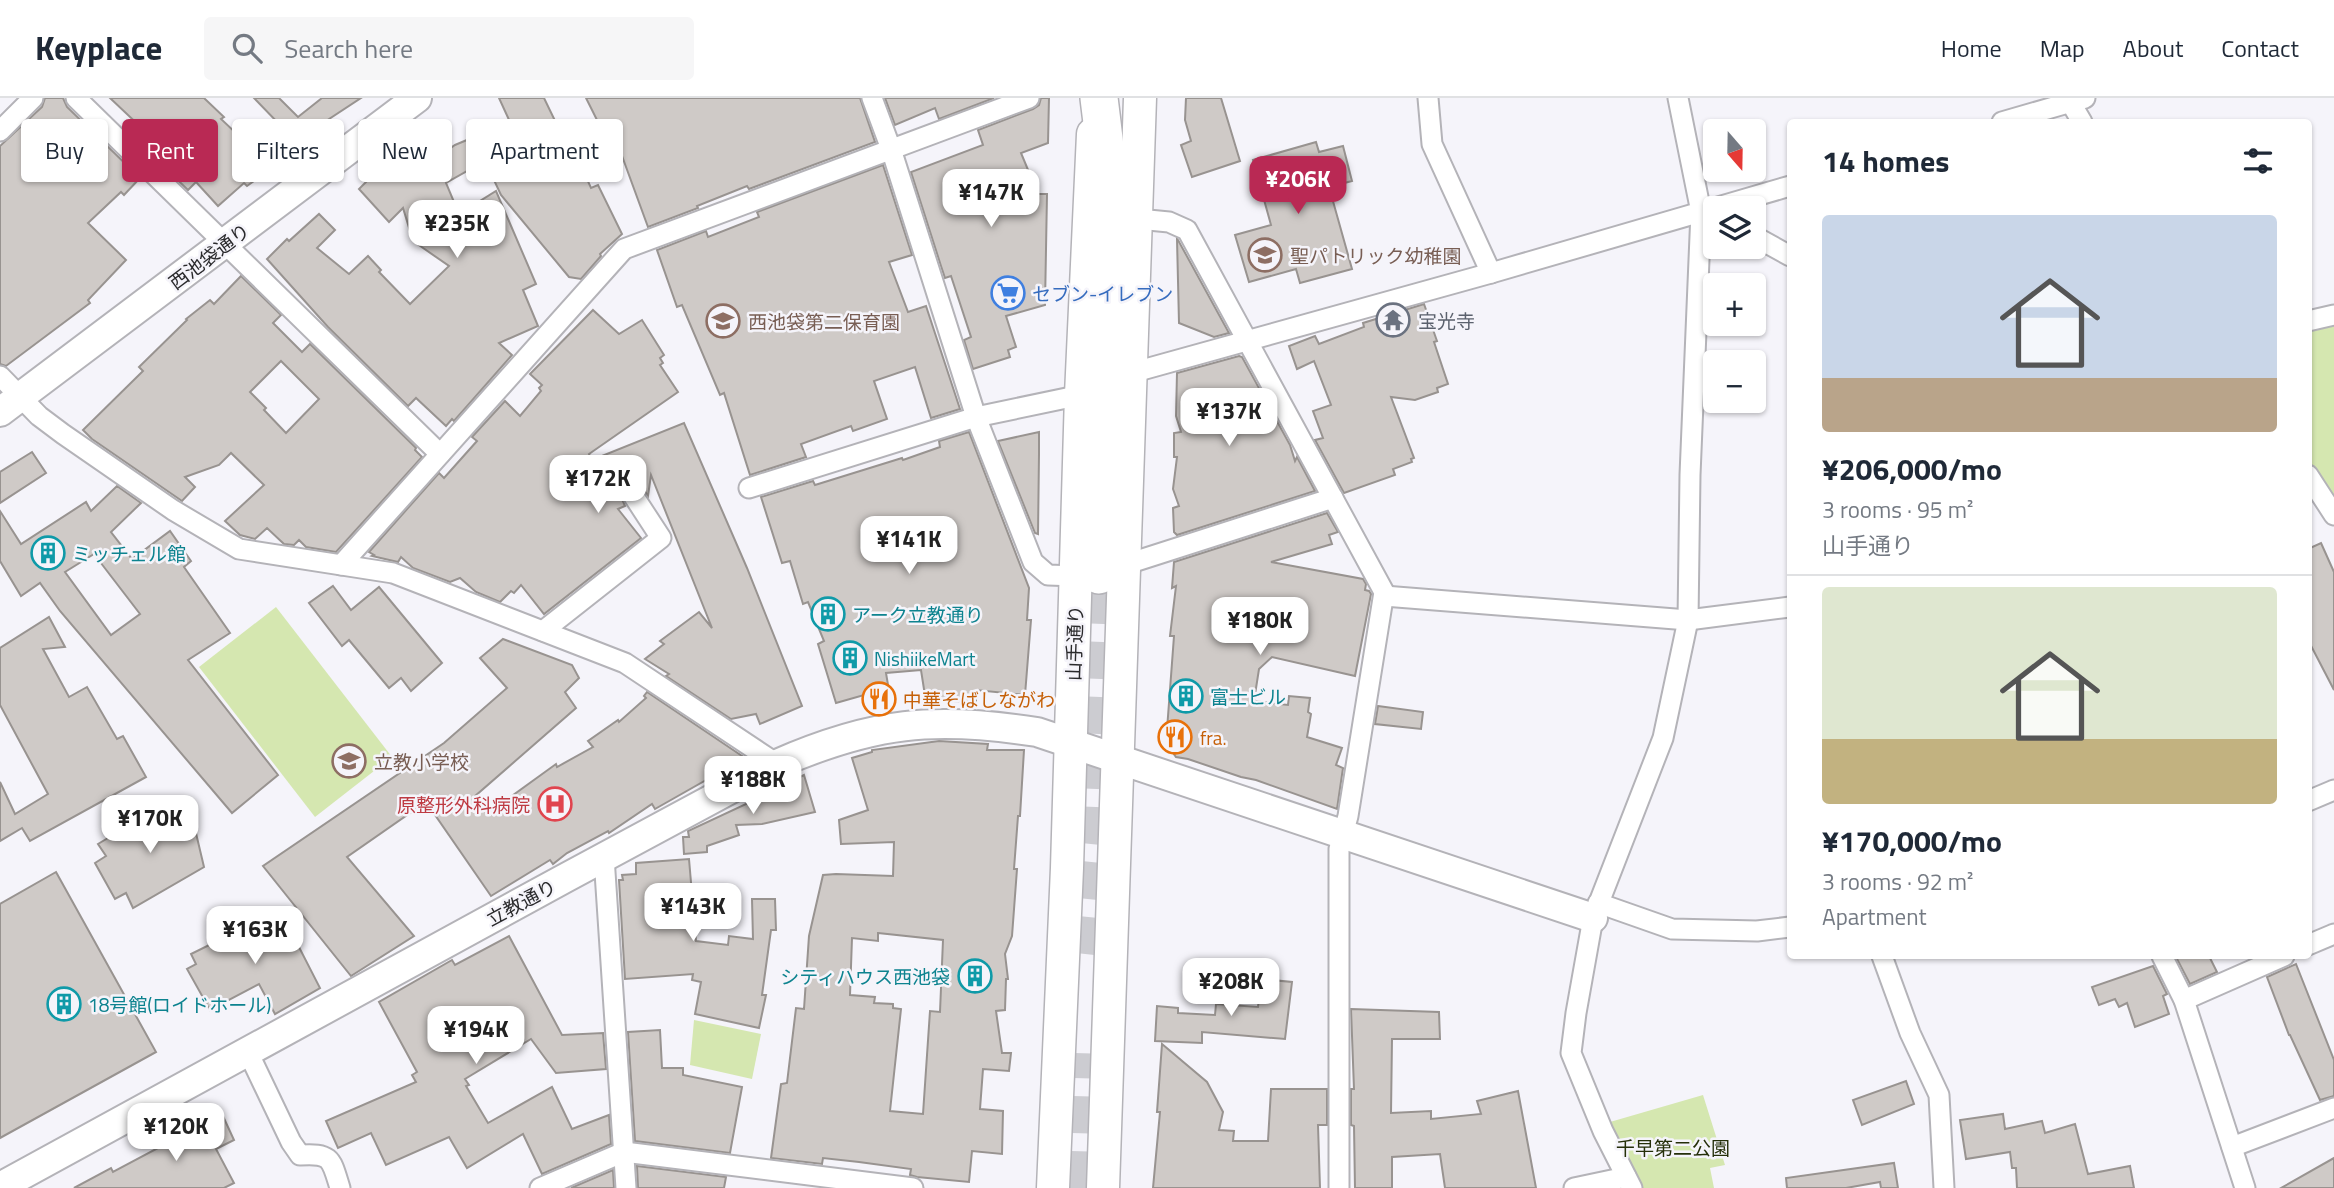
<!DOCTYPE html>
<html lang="en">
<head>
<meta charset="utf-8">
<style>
  :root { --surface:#fff; --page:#f6f6f7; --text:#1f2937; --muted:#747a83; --line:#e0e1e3; --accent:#b92954 }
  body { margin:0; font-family:"Titillium Web","Noto Sans JP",sans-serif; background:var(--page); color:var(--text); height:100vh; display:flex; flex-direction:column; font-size:26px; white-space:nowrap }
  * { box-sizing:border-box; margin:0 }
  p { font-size:23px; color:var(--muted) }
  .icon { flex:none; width:38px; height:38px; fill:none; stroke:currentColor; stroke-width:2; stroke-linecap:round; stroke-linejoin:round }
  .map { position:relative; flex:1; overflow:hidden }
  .sheet { position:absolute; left:1787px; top:21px; width:525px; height:840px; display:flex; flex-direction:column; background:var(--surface); border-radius:7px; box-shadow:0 2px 5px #0004 }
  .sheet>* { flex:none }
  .guide { position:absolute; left:21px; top:21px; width:665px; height:63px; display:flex; gap:14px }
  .needle { width:46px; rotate:160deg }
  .fabs { position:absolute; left:1703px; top:21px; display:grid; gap:14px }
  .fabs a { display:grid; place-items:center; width:63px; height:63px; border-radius:7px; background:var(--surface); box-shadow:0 2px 5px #0004; font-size:35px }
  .price { position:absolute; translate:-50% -60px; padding:0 16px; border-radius:14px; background:#fff; color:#222; font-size:23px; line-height:46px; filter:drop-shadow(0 2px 4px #0008) }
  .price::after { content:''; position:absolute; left:50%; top:42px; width:21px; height:16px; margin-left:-10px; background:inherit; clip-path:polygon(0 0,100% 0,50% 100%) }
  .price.current { background:var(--accent); color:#fff }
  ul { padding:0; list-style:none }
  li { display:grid; align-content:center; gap:14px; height:371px; padding:0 35px }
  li+li { border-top:2px solid var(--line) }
  li span { display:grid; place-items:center; height:217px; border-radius:7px; color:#555 }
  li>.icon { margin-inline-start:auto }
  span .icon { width:126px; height:126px; fill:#fffc; stroke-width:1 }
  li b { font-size:30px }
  h2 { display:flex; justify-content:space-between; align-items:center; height:84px; padding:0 35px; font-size:30px }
  .tag { padding:0 24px; border-radius:7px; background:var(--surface); box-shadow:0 2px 5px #0004; font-size:24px; line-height:63px }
  .tag.current { background:var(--accent); color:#fff }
  header { display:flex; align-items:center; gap:42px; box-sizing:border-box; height:98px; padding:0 35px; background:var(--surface); border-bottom:2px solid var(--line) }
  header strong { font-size:33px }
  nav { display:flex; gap:38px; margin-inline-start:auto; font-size:24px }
  .search { width:490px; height:63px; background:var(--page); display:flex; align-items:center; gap:18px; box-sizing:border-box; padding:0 24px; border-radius:7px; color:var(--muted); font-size:26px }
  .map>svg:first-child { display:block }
  .green { fill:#d5e7b0 }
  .building { fill:#cfcac7; stroke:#989390; stroke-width:2; fill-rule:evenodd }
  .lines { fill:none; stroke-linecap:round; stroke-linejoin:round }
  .highway-tunnel { stroke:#ccccd1; stroke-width:37; stroke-dasharray:37 18; stroke-linecap:butt }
  .street-casing { stroke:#b4b3b8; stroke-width:23 }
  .secondary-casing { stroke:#b4b3b8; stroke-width:32 }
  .primary-casing { stroke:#b4b3b8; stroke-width:35 }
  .highway-casing { stroke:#b4b3b8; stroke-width:40 }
  .street { stroke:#fff; stroke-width:19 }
  .secondary { stroke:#fff; stroke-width:28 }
  .primary { stroke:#fff; stroke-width:32 }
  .highway { stroke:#fff; stroke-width:37 }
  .labels { text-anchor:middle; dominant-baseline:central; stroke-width:5; stroke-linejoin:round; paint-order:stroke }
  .education-label { font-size:19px; fill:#785e54; stroke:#f5f4fa; text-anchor:start }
  .street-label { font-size:19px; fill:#2a2a2c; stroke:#f5f4fa }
  .shop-label { font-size:19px; fill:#366cbe; stroke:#f5f4fa; text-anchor:start }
  .worship-label { font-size:19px; fill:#5b616d; stroke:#f5f4fa; text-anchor:start }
  .culture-label { font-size:19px; fill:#0d838f; stroke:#f5f4fa; text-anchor:start }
  .food-label { font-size:19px; fill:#c56008; stroke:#f5f4fa; text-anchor:start }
  .health-label { font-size:19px; fill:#be3a42; stroke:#f5f4fa; text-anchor:end }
  .park-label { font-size:19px; fill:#252f09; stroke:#f5f4fa }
</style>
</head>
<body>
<header>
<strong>Keyplace</strong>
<div class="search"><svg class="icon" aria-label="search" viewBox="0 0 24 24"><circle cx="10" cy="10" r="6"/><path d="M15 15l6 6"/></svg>Search here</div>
<nav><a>Home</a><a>Map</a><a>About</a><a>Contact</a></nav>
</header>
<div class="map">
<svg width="2334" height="1090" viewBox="0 0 2334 1090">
  <rect width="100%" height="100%" fill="#f5f4fa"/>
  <g class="green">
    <polygon points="2334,224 2334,406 2308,366 2308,230"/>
    <polygon points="276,509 392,659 315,719 199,569"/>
    <polygon points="694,922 761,936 752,981 690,967"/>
    <polygon points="1703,997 1725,1067 1710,1070 1714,1090 1641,1090 1610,1024"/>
  </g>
  <g class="building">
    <polygon points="45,0 63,0 67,9 140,80 124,97 121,94 88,125 126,162 88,202 90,205 6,268 0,266 0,48 42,9"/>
    <polygon points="110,0 204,0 224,19 221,21 257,55 282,29 254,0 279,0 298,19 322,0 361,0 320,27 282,63 247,88 244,85 218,108 196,84 188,92 156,61 165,52"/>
    <polygon points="499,0 544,0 573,60 577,59 591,90 598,87 622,136 600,156 601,158 581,181 569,179 501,97 485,63 446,85 459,116 496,93 536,186 523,192 538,228 499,245 512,257 454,323 452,321 446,328 416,300 408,308 328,229 267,161 287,141 289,143 319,116 335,132 317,150 349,176 368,158 381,172 379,174 410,206 449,168 413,143 403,110 389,124 359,91 380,70 384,74 410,51 425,68 455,47 510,24"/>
    <polygon points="586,0 860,0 875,44 749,91 747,88 697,108 698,110 648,129 622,58 616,60"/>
    <polygon points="885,0 994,0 939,21 935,10 895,27"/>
    <polygon points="1041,0 1049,0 1048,45 1021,55 1038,96 1047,96 1045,207 1006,218 1016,249 1008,252 1010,259 973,271 964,242 971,239 951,178 945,180 941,168 911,74 983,47 978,32 1033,11 1039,7"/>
    <polygon points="1186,0 1221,0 1240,63 1192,79 1181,47 1191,43 1185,22"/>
    <polygon points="1316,44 1319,54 1343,48 1352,83 1329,89 1352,171 1300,185 1296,171 1249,184 1235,137 1271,127 1253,62"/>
    <polygon points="883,67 912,157 889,164 908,214 926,208 960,311 931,320 915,269 874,283 887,321 853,333 851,328 801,346 806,359 750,377 724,295 720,297 682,207 677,209 657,152 706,133 708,139 759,119 757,114"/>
    <polygon points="1177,141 1178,142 1229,235 1214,239 1179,225"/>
    <path d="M241 178 281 217 273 225 302 254 310 246 416 350 415 352 422 359 336 454 306 449 299 442 294 447 284 446 267 430 255 441 240 437 225 423 264 387 231 355 219 367 185 379 195 389 182 403 92 341 83 332 143 273 139 269 187 222 186 221 210 202 214 206ZM281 263 319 301 286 335 264 312 266 310 250 294Z"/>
    <polygon points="1424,206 1437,243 1434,244 1448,286 1437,290 1438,294 1415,302 1391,299 1414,360 1411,361 1412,364 1393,371 1395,377 1344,395 1315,342 1323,340 1313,313 1331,307 1314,263 1297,271 1289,248 1315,238 1319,246 1364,229 1363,225"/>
    <polygon points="593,212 619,236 642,222 664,257 660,260 663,265 660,267 678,294 589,356 592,362 684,325 747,470 802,608 760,626 756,616 731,621 666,578 669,576 645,561 664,546 660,543 699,514 712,530 651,377 648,398 641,387 631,382 624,384 619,394 625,408 618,411 641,440 544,516 521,487 514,495 511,493 500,504 476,494 460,480 450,484 413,470 401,459 398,464 372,458 374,457 369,454 439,375 444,380 477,343 472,339 505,303 520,318 541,293 539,290 542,287 530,276"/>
    <polygon points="1239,258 1242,259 1290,347 1295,363 1297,359 1315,393 1177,437 1174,434 1173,410 1179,408 1173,391 1177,359 1174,359 1174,335 1181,334 1176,318 1177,275"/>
    <polygon points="969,334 1029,490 1027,522 1031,522 1025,597 976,592 976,604 954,603 954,599 926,604 921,572 886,575 891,605 866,609 864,597 836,605 818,546 824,543 808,504 803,506 790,463 782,465 761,399 813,383 815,387 902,360 903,362 940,349 939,343"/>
    <polygon points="1039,334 1039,356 1038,436 1035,435 998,343"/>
    <polygon points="32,354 46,375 0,405 0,374"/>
    <path d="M117 388 141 405 111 434 132 461 170 433 191 463 184 469 230 535 188 562 278 677 232 715 60 513 40 485 21 498 0 463V413L21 446 86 404 91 413ZM94 456 140 516 111 537 65 474Z"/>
    <polygon points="1327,415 1338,434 1329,437 1332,446 1271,464 1363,481 1366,486 1365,492 1369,493 1371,496 1355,578 1272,559 1259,571 1254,603 1288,607 1289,598 1310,600 1308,614 1311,616 1307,639 1342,650 1336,667 1343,670 1337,711 1256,682 1241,679 1188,661 1176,659 1166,645 1174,538 1170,538 1176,488 1172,490 1174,464"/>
    <polygon points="2321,445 2334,474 2334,592 2308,542 2308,451"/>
    <polygon points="333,488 351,512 379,489 442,565 411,593 401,580 389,590 349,542 342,548 309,505"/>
    <polygon points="49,519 65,549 43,551 69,599 87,589 117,641 123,638 146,679 30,743 22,730 0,743 0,684 15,716 48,696 0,607 0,550"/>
    <polygon points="503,541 572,567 579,580 565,594 576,610 474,699 487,716 556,666 557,669 593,649 588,643 618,622 619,624 646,600 644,598 647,594 745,660 719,678 710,683 708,681 655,711 652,706 609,735 608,733 567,755 553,766 550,762 491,798 426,704 347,759 414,838 351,878 263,768 444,645 507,590 480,560"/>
    <polygon points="1378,608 1423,614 1421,631 1375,626"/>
    <path d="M939 643 988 646 987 652H1024L1020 718H1018L1014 771H1017L1012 838 1005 856 1008 881H1006L1005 912 996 913 1002 955H1011L1009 973 983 971 980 1011 1003 1013 1002 1056 972 1053 969 1084 917 1079 910 1077 911 1071 859 1064 823 1060 822 1066 771 1060 781 986 787 985 796 910 804 911 809 838 823 777 836 776 893 778 894 744 841 746 839 722 868 712 852 660 872 654V652ZM878 835 943 842 940 914 930 913 923 1016 890 1013 901 911 893 910V906L874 905 875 899 850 897 852 840 878 843Z"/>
    <polygon points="804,677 815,714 762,726 736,727 739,737 707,748 707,754 684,756 683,739 689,739 688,733 776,692 787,689 785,681 792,683"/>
    <polygon points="168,704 195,731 204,769 133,810 126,795 115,801 95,765 106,758 98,746"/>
    <polygon points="689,761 696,843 728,847 729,838 753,841 752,801 775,801 776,832 771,832 762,897 766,897 759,930 695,916 701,884 692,882 693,876 625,881 619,782 623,782 622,777 636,776 636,765"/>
    <polygon points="56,774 156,954 0,1040 0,806"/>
    <polygon points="280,812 320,890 275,916 259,886 210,912 187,871 196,866 191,856"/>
    <polygon points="509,838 562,937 603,935 606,971 556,975 531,941 465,981 469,987 466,988 488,1025 552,989 572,1031 609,1017 611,1046 542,1076 523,1036 467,1070 449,1039 386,1067 371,1035 338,1050 326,1023 416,984 412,977 417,974 379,904 452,862 455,867"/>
    <polygon points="2182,858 2209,858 2217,874 2190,886 2176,859"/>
    <polygon points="2296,866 2334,962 2334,998 2320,1002 2290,937 2289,937 2267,879"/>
    <polygon points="2153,868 2167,896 2163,898 2169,916 2135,929 2127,905 2119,909 2115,901 2099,907 2092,889"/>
    <polygon points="1261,881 1292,884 1285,941 1202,934 1202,945 1155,943 1157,908 1178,910 1178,915 1215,917 1216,906 1258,909"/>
    <polygon points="1351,911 1439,914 1440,941 1392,941 1391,1015 1431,1013 1431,1021 1481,1016 1477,1003 1518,993 1536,1090 1445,1090 1440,1056 1392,1059 1392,1090 1355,1090 1354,1028 1351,1027 1351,991 1354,991"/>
    <polygon points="660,932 662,970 683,970 683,977 742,989 730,1055 635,1043 628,934"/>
    <polygon points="1162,946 1207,984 1223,1014 1219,1032 1234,1033 1233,1043 1268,1043 1271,991 1327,991 1327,1027 1318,1027 1320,1090 1153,1090 1160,1014 1157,1014"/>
    <polygon points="1906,983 1914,1006 1862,1027 1853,1002"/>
    <polygon points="222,1016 234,1042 216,1051 234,1085 224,1090 74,1090 111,1070 113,1074"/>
    <polygon points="2003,1016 2005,1031 2042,1023 2045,1035 2075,1026 2088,1076 2130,1068 2134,1090 2017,1090 2016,1070 2012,1070 2010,1054 1966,1061 1960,1022"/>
    <polygon points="2334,1060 2334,1090 2281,1090"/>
    <polygon points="1894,1065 1898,1090 1881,1090 1880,1084 1846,1090 1787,1090 1786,1080"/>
    <polygon points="637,1068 726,1079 724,1090 638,1090"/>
    <polygon points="613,1072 614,1090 571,1090"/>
  </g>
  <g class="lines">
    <g class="highway-tunnel">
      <polyline points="1076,855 1089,728 1099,477"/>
      <polyline points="1070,1090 1074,955"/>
    </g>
    <defs>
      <g id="street">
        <polyline points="76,0 440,356"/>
        <polyline points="872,0 891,51 976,319 1033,464 1048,477 1076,478"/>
        <polyline points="1428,0 1432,46 1491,175"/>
        <polyline points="2068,0 2082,24"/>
        <polyline points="2002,24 2085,0"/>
        <polyline points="0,33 33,0"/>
        <polyline points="1138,121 1169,124 1187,132 1384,494 1348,718 1339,751 1339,1090"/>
        <polyline points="1754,138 1790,158"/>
        <polyline points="2308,223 2334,217"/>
        <polyline points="1131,275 1491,175 1790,88"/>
        <polyline points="0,278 39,318 63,336 173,412 239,451 393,475 625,565 777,666"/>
        <polyline points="2308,377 2334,417"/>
        <polyline points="749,390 976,319 1081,297"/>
        <polyline points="341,467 624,151 1029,0"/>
        <polyline points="1124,467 1333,400"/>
        <polyline points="1384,498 1688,522 1790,509"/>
        <polyline points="543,533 661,440 631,394"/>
        <polyline points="2308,703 2334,692"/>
        <polyline points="604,759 626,1090"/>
        <polyline points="1598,805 1672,831 1757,833 1790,829"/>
        <polyline points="2308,847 2334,836"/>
        <polyline points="1882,858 1910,935 1939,997 1944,1090"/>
        <polyline points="2162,858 2184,902 2245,1090"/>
        <polyline points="2184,902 2284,858"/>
        <path d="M248 954 291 1044 300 1057C332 1055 331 1061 340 1090"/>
        <polyline points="2232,1049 2334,1010"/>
        <polyline points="540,1090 624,1054 913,1090"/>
        <polyline points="1574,1090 1626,1079"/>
        <polyline points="1632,1090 1603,1033 1571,955 1576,915 1593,820 1663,640 1688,522 1690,377 1701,114 1678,0"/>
      </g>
      <g id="secondary">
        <polyline points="0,314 417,0"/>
        <path d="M0 1089C259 947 517 805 777 666 873 624 934 618 1037 634L1593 820"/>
      </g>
      <g id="primary">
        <polyline points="1053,1090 1067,770 1081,297 1093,36"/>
        <polyline points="1103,1090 1140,0"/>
      </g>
      <polyline id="highway" points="1099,0 1113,114 1099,477"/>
    </defs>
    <use href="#street" class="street-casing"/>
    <use href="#secondary" class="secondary-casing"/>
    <use href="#primary" class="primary-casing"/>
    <use href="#highway" class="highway-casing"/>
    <use href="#street" class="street"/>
    <use href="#secondary" class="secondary"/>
    <use href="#primary" class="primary"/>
    <use href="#highway" class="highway"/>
  </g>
  <defs>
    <symbol id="school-ring" viewBox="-11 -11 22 22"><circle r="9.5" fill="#f5f4fa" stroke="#8d6e63" stroke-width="1.5"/><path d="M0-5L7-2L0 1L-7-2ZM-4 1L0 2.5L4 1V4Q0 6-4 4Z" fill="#8d6e63"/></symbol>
    <symbol id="supermarket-ring" viewBox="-11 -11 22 22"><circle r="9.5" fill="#f5f4fa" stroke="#3f7fe0" stroke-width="1.5"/><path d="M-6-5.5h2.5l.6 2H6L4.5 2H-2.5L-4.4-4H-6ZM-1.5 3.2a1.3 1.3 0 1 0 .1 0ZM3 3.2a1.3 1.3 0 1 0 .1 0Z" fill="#3f7fe0"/></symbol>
    <symbol id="temple-ring" viewBox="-11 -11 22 22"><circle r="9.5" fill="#f5f4fa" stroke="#6b7280" stroke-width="1.5"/><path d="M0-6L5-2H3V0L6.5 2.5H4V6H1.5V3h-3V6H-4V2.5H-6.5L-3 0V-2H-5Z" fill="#6b7280"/></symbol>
    <symbol id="building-ring" viewBox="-11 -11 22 22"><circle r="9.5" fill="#f5f4fa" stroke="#0f9aa8" stroke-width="1.5"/><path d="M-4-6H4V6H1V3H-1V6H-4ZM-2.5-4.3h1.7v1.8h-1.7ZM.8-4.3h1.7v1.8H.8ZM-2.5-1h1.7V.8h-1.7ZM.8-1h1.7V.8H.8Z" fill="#0f9aa8"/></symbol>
    <symbol id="restaurant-ring" viewBox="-11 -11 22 22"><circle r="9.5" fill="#f5f4fa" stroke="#e8710a" stroke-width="1.5"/><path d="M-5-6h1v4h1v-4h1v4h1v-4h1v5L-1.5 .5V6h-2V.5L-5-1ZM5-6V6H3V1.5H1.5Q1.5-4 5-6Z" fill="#e8710a"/></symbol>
    <symbol id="hospital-ring" viewBox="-11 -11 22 22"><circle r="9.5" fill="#f5f4fa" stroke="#e0444e" stroke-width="1.5"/><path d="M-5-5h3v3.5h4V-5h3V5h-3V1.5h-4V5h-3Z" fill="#e0444e"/></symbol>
  </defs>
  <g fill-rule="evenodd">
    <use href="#school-ring" x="1246" y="138" width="38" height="38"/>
    <use href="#supermarket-ring" x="989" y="176" width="38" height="38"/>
    <use href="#temple-ring" x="1374" y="203" width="38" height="38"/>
    <use href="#school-ring" x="704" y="204" width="38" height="38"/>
    <use href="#building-ring" x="29" y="436" width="38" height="38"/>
    <use href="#building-ring" x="809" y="497" width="38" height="38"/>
    <use href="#building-ring" x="831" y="541" width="38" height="38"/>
    <use href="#building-ring" x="1167" y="579" width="38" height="38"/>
    <use href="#restaurant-ring" x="860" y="582" width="38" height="38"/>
    <use href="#restaurant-ring" x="1156" y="620" width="38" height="38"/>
    <use href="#school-ring" x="330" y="644" width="38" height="38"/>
    <use href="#hospital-ring" x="536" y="687" width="38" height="38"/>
    <use href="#building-ring" x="956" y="859" width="38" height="38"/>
    <use href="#building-ring" x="45" y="887" width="38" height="38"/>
  </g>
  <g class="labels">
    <g class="education-label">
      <text x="1290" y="157">聖パトリック幼稚園</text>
      <text x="748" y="223">西池袋第二保育園</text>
      <text x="374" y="663">立教小学校</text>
    </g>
    <g class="street-label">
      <text transform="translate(209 158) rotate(-37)">西池袋通り</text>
      <text transform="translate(1074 545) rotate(-88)">山手通り</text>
      <text transform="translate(521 804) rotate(-28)">立教通り</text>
    </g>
    <g class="shop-label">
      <text x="1032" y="195">セブン-イレブン</text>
    </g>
    <g class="worship-label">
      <text x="1418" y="222">宝光寺</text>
    </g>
    <g class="culture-label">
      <text x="72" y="455">ミッチェル館</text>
      <text x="852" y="516">アーク立教通り</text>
      <text x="874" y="560">NishiikeMart</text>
      <text x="1210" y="598">富士ビル</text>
      <text x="950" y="878" text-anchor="end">シティハウス西池袋</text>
      <text x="88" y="906">18号館(ロイドホール)</text>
    </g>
    <g class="food-label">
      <text x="903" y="601">中華そばしながわ</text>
      <text x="1200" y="639">fra.</text>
    </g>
    <g class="health-label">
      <text x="530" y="706">原整形外科病院</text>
    </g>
    <g class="park-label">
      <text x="1673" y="1049">千早第二公園</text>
    </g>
  </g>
</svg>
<div class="fabs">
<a><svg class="needle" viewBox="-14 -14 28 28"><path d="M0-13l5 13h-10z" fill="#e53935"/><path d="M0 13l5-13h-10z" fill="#747a83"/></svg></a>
<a><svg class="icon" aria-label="layers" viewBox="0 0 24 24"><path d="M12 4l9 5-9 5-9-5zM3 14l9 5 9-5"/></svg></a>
<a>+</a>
<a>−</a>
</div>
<b class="price current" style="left:1298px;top:118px">¥206K</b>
<b class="price" style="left:991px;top:131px">¥147K</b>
<b class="price" style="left:457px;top:162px">¥235K</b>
<b class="price" style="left:1229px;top:350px">¥137K</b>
<b class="price" style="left:598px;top:417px">¥172K</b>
<b class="price" style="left:909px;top:478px">¥141K</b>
<b class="price" style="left:1260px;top:559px">¥180K</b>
<b class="price" style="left:753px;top:718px">¥188K</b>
<b class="price" style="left:150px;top:757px">¥170K</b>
<b class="price" style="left:693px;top:845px">¥143K</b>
<b class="price" style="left:255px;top:868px">¥163K</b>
<b class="price" style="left:1231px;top:920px">¥208K</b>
<b class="price" style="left:476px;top:968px">¥194K</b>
<b class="price" style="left:176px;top:1065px">¥120K</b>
<div class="guide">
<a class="tag">Buy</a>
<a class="tag current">Rent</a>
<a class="tag">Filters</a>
<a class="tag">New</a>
<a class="tag">Apartment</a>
</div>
<section class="sheet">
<h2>14 homes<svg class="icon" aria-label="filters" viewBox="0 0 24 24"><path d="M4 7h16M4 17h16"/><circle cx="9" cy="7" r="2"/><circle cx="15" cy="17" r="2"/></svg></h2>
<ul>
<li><span style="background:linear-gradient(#c9d6e8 75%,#b9a48a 0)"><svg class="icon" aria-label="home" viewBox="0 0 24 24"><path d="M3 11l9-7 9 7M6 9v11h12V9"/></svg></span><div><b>¥206,000/mo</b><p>3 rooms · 95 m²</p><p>山手通り</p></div></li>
<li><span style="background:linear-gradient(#dfe7d0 70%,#c2b280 0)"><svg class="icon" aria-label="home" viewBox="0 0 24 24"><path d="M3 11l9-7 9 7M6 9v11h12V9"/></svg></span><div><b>¥170,000/mo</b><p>3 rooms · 92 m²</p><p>Apartment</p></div></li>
</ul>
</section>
</div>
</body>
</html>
